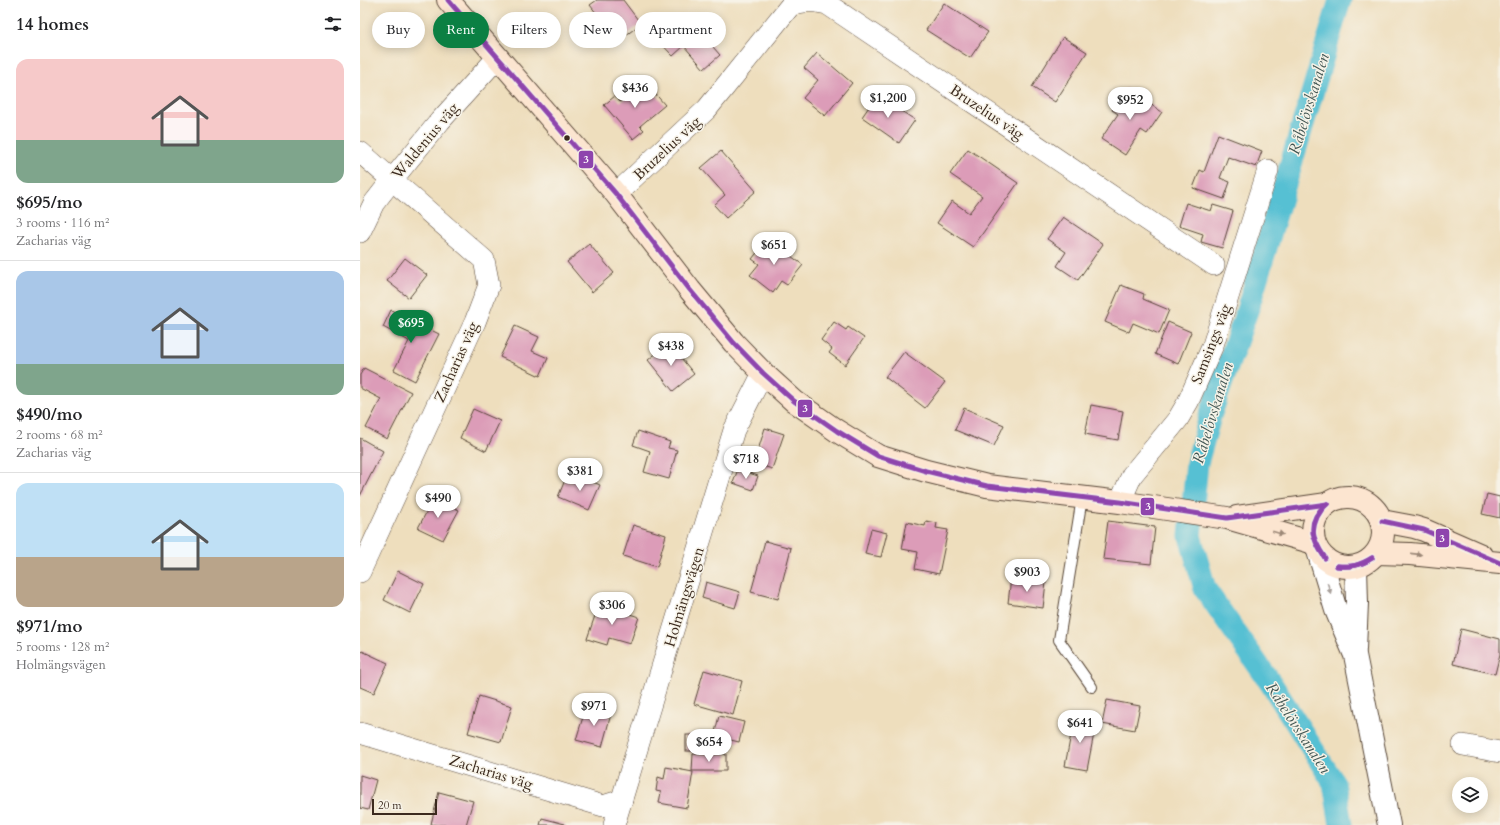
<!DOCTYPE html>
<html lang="en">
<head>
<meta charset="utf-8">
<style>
  :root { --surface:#fff; --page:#f6f6f6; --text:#202124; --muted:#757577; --line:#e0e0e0; --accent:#0b8043 }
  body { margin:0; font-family:Cardo,serif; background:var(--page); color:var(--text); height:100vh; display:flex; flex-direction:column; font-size:15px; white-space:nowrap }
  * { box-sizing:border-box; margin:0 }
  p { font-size:13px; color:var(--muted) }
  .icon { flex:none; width:22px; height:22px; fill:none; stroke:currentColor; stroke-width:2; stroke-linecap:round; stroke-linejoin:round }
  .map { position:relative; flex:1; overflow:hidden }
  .sheet { display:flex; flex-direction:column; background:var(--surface); width:360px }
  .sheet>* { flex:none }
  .hud { position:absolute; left:12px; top:12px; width:380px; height:36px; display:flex; gap:8px }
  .buttons { position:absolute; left:1092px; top:777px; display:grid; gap:8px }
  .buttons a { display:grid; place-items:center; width:36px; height:36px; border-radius:50%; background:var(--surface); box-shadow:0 2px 10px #0003; font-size:20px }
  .scale { position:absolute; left:12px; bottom:10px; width:65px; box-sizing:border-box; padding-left:4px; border:2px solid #3b2a1e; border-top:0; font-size:11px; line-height:14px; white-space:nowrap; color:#3b2a1e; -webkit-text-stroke:3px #f7f3e8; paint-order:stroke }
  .price { position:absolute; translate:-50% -34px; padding:0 9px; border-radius:14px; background:#fff; color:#222; font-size:13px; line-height:26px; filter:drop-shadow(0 1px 2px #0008) }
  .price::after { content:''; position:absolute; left:50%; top:24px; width:12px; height:9px; margin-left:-6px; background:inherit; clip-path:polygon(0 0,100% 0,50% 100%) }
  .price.on { background:var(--accent); color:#fff }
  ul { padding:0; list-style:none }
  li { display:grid; align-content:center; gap:8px; height:212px; padding:0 16px }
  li+li { border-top:1px solid var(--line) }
  li span { display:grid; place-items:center; height:124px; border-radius:12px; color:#555 }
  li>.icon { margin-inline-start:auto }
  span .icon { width:72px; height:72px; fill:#fffc; stroke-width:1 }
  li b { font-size:17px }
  h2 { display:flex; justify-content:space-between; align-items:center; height:48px; padding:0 16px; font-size:17px }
  .pill { padding:0 14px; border-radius:18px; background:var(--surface); box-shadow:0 2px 10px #0003; font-size:14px; line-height:36px }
  .pill.on { background:var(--accent); color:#fff }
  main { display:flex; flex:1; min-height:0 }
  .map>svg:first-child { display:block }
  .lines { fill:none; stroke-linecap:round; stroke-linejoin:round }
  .canal { stroke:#57c0d3; stroke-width:23 }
  .building { fill:#dc9cb8 }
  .service-casing { stroke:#564536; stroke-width:12 }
  .minor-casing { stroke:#564536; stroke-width:22 }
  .tertiary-casing { stroke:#564536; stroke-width:24 }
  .secondary-casing { stroke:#564536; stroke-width:24 }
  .service { stroke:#fff; stroke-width:10 }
  .minor { stroke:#fff; stroke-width:21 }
  .tertiary { stroke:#fff; stroke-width:22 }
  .secondary { stroke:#fce5d0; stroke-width:22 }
  .bus-1-casing { stroke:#f7f3e8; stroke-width:8 }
  .bus-1 { stroke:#8e44ad; stroke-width:5 }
  .oneway { fill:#9c8877 }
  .oneway2 { fill:#a79f9a }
  .bus-dot { fill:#3b2a1e; stroke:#f7f3e8; stroke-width:1.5 }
  .labels { text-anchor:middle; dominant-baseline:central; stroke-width:3; stroke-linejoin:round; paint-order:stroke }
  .street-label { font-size:15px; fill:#3b2a1e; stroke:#f7f3e8 }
  .water-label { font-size:16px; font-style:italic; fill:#435754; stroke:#f7f3e8 }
  .line-badge { stroke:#f7f3e8; stroke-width:1.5 }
  .badge-label { font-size:11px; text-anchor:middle; font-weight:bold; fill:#fff }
</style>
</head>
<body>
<main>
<section class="sheet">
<h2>14 homes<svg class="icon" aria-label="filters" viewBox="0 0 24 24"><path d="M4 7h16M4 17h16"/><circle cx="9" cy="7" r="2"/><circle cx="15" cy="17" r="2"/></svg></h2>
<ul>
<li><span style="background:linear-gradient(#f6c9c9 65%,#7fa58c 0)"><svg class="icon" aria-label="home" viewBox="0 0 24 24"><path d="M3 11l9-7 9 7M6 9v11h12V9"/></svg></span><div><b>$695/mo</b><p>3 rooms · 116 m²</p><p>Zacharias väg</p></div></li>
<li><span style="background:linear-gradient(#a9c7e8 75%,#7fa58c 0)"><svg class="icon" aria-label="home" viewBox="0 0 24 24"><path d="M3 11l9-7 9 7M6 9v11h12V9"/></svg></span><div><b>$490/mo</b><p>2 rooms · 68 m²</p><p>Zacharias väg</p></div></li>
<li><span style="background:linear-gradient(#bfe0f5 60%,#b9a48a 0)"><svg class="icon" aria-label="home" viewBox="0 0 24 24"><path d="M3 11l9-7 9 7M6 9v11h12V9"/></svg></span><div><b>$971/mo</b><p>5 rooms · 128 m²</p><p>Holmängsvägen</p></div></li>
</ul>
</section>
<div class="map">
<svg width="1140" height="825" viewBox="0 0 1140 825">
  <rect width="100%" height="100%" fill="#f7f3e8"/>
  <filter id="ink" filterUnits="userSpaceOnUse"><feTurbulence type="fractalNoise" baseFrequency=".025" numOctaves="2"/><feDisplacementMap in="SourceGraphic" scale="8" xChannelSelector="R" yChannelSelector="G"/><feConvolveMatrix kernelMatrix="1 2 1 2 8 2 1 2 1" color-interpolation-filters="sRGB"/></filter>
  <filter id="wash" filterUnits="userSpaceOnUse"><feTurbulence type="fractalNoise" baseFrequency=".012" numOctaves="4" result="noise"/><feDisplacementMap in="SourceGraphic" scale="16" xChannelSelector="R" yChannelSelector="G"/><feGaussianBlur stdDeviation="0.9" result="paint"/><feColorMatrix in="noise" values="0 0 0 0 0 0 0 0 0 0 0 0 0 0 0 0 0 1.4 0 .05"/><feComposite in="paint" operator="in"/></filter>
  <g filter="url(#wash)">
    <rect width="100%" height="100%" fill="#eedebd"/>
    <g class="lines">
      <polyline class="canal" points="980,0 888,308 851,413 837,463 830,536 845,589 912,685 974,783 981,825"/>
    </g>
    <g id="blocks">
      <g class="building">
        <polygon points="237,0 263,0 281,24 258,41 230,5"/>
        <polygon points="584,3 628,32 610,58 566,30"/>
        <polygon points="326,16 360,55 344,69 324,46 313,56 293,35 313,17 318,23"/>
        <polygon points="703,37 727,52 695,102 672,87"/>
        <polygon points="457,53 492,83 465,116 443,98 458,80 444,68"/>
        <polygon points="285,82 305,105 280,126 284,130 273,139 244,105 255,96 260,102"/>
        <polygon points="766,88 802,112 787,134 781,130 765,155 741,139 758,114 752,110"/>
        <polygon points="517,95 555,120 539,143 502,117"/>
        <polygon points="858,134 902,151 896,167 868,157 860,178 870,182 864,199 833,188 840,170 844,172"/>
        <polygon points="608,149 658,183 613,247 577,223 592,201 609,213 622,196 590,174"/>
        <polygon points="361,151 396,191 366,218 354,205 365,195 341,168"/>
        <polygon points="826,203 851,211 853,205 873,211 862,248 841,242 843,234 819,226"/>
        <polygon points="703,217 743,244 718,280 697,266 706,252 687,239"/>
        <polygon points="408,239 443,265 427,285 421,281 413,293 390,275 399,264 392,259"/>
        <polygon points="229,244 254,273 232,292 207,262"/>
        <polygon points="45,258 67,275 49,298 27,281"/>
        <polygon points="761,285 784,294 783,299 809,310 799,334 773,323 769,332 745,322"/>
        <polygon points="31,310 79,334 55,381 34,370 49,341 23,327"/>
        <polygon points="474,322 486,330 488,327 504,338 485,365 469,353 472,349 461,340"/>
        <polygon points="808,322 831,332 818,364 795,354"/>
        <polygon points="155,326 179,337 172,351 188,358 180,376 140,357"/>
        <polygon points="309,343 334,374 313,391 288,360"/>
        <polygon points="544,352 585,382 565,408 525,377"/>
        <polygon points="4,368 51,392 27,439 6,428 21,399 0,388 0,375"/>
        <polygon points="731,405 763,411 758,440 725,434"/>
        <polygon points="604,408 644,425 634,446 595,430"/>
        <polygon points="113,409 140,421 126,451 100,438"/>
        <polygon points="405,428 424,434 412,469 394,463"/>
        <polygon points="278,431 310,442 308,448 317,450 309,479 284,472 290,451 273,445"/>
        <polygon points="0,438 23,451 0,496"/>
        <polygon points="378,469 398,476 393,490 373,483"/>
        <polygon points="215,474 240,485 229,510 198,497 205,480 212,483"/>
        <polygon points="1127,494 1140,497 1140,518 1122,514"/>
        <polygon points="74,498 99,510 83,540 58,528"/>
        <polygon points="566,521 577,523 576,528 588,530 579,574 555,569 558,552 542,549 547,522 565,526"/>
        <polygon points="748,521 795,527 791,564 743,559"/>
        <polygon points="273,525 306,535 297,567 263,556"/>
        <polygon points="511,529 527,533 521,557 505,554"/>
        <polygon points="405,541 431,548 418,599 391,592"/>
        <polygon points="38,571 64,584 50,613 24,600"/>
        <polygon points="651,578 686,582 683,608 648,603"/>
        <polygon points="346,582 380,592 375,608 342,598"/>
        <polygon points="239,604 279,617 270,644 249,638 247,645 227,639"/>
        <polygon points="1101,629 1140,639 1140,654 1135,674 1093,664"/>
        <polygon points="2,651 28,663 14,693 0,687 0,655"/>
        <polygon points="344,670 382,681 373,715 334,704"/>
        <polygon points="119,696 152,706 141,742 108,733"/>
        <polygon points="747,700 780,706 775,730 742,724"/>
        <polygon points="226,707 251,714 242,747 216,740"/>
        <polygon points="359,716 384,722 379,742 354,736"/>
        <polygon points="714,718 736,723 727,770 705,766"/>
        <rect x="326" y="735" width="26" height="16"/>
        <polygon points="333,754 366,754 366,771 332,771"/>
        <polygon points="306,767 333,772 327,808 299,803 301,792 296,791 298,777 304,779"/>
        <polygon points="0,775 16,780 8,810 0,808"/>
        <polygon points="79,792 113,801 106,825 76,825 71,824"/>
        <polygon points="182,818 205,824 205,825 180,825"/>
      </g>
    </g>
  </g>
  <g filter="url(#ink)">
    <use href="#blocks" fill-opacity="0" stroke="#564536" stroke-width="1"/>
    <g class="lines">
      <defs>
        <polyline id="service" points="722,498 699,640 732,687"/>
        <g id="minor">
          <polyline points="0,152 124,260 129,285 115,322 0,572"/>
          <path d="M256 194 347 109 430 6C443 0 453 1 467 4L854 265"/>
          <polyline points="0,232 14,203 32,180 80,121 138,57"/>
          <polyline points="760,502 772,475 818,419 828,402 853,345 908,170"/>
          <polyline points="0,733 243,806 262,800"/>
          <polyline points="1103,745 1140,752"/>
          <polyline points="254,825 374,430 403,373"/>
        </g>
        <g id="tertiary">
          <polyline points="958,551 976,610 995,655 1029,825"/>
          <polyline points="995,649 997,603 996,567"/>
        </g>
        <g id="secondary">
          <polyline points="88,0 256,194 330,290 374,343 403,373 434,401 477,431 518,456 566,471 627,486 760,502 867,518 954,543"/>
          <circle cx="988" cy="532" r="35"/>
          <polyline points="877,517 967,504"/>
          <polyline points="1022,521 1054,527 1064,530 1121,555"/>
          <polyline points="1017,553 1050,554 1140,563"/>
        </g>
      </defs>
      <use href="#service" class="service-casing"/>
      <use href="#minor" class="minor-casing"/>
      <use href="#tertiary" class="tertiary-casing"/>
      <use href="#secondary" class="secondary-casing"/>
      <use href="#service" class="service"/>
      <use href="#minor" class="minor"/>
      <use href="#tertiary" class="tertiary"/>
      <use href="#secondary" class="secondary"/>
      <defs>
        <g id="bus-1">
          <polyline points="88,0 256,194 330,290 374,343 403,373 434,401 477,431 518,456 566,471 627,486 760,502 867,518 967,504"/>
          <polyline points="1022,521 1064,530 1140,563"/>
          <path d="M953 533C954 521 958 512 967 504"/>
          <path d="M965 558C952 539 945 521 967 504"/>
          <path d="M977 566C992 567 999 566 1012 558"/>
          <path d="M977 566C991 567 1000 566 1012 558"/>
        </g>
      </defs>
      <use href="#bus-1" class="bus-1-casing"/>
      <use href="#bus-1" class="bus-1"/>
    </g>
    <defs><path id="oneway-solid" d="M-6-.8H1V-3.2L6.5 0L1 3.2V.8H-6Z"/></defs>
    <g class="oneway">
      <use href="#oneway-solid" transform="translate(918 533) rotate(16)"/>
      <use href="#oneway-solid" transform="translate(1056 554) rotate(6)"/>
    </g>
    <use class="oneway2" href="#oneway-solid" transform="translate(969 588) rotate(73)"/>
  </g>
  <circle class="bus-dot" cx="207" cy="138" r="3.5"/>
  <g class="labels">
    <g class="street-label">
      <text transform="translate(627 112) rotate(34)">Bruzelius väg</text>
      <text transform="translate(65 141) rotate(-50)">Waldenius väg</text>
      <text transform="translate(307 148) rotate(-43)">Bruzelius väg</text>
      <text transform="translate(851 344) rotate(-69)">Samsings väg</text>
      <text transform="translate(96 362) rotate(-66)">Zacharias väg</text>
      <text transform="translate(324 597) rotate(-73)">Holmängsvägen</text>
      <text transform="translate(131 772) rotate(17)">Zacharias väg</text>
    </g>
    <g class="water-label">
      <text transform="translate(949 104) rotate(-73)">Råbelövskanalen</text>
      <text transform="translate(853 413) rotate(-73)">Råbelövskanalen</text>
      <text transform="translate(938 728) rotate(57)">Råbelövskanalen</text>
    </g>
  </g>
  <g class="line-badge">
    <rect x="218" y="150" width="16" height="19" rx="4" fill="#8e44ad"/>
    <rect x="437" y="399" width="16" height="19" rx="4" fill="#8e44ad"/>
    <rect x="780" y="497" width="15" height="19" rx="4" fill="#8e44ad"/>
    <rect x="1075" y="528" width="15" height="20" rx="4" fill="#8e44ad"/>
  </g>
  <g class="badge-label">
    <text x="226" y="163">3</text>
    <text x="445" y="412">3</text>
    <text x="788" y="510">3</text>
    <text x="1082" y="542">3</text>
  </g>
</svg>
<div class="buttons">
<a><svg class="icon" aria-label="layers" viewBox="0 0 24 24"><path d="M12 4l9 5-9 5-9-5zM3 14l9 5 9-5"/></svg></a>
</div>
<div class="scale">20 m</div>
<b class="price" style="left:275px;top:109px">$436</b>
<b class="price" style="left:528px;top:119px">$1,200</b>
<b class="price" style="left:770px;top:121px">$952</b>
<b class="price" style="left:414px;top:266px">$651</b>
<b class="price on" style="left:51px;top:344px">$695</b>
<b class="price" style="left:311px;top:367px">$438</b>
<b class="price" style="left:386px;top:480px">$718</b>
<b class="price" style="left:220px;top:492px">$381</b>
<b class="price" style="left:78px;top:519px">$490</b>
<b class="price" style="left:667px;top:593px">$903</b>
<b class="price" style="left:252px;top:626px">$306</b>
<b class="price" style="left:234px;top:727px">$971</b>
<b class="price" style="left:720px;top:744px">$641</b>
<b class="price" style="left:349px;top:763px">$654</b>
<div class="hud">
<a class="pill">Buy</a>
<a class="pill on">Rent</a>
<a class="pill">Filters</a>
<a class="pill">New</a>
<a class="pill">Apartment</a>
</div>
</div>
</main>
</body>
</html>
